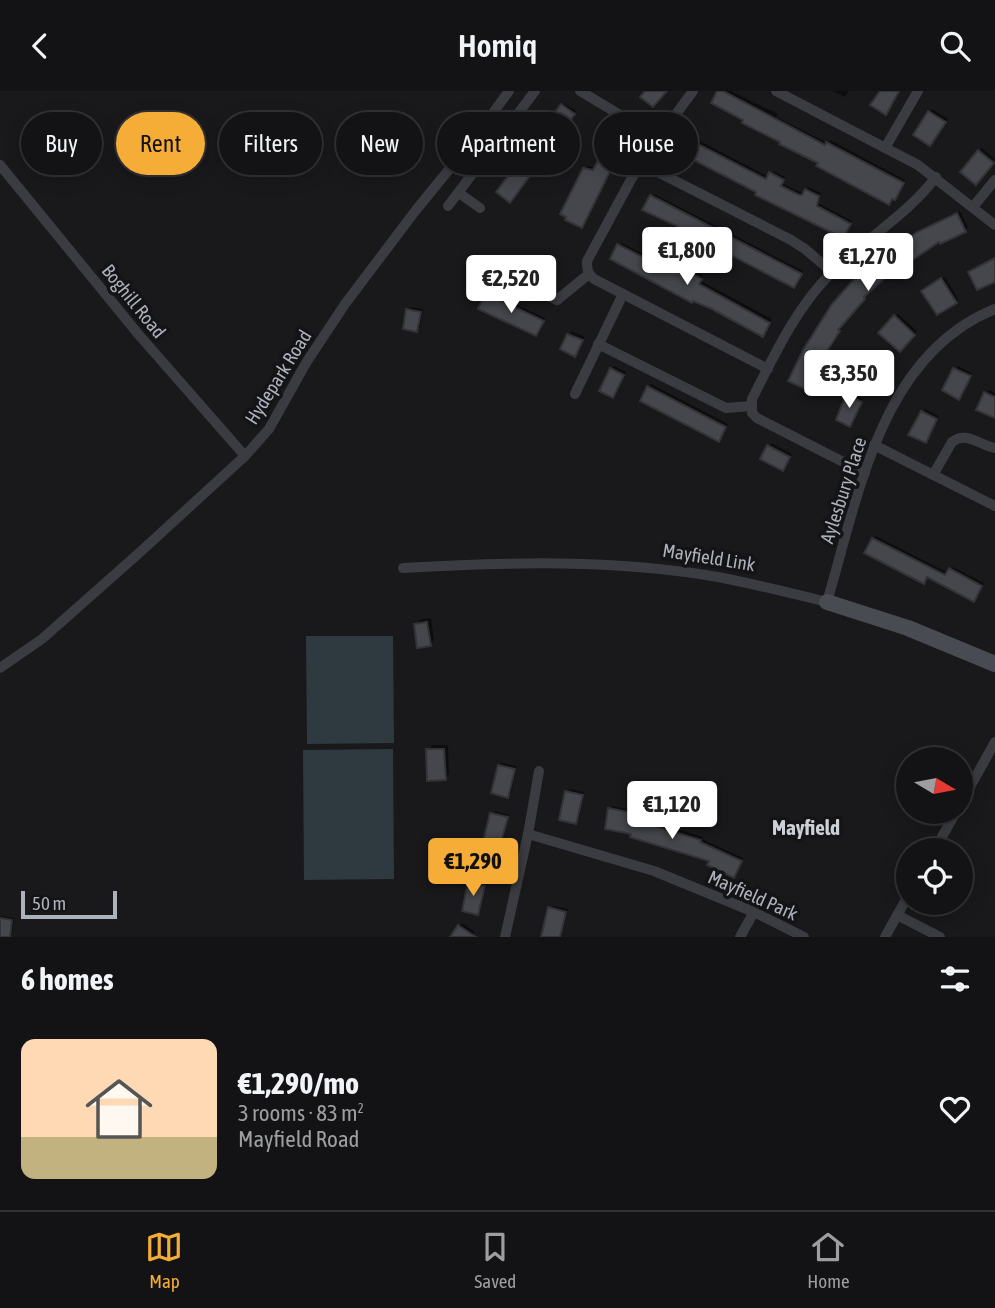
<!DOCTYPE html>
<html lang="en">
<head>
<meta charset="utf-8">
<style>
  :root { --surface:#131315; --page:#202022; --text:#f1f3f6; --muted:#9d9ea0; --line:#323234; --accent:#f6ad37 }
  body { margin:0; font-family:"Asap Condensed",sans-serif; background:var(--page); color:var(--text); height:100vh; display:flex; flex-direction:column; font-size:26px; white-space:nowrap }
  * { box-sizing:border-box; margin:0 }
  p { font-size:23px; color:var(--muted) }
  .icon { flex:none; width:38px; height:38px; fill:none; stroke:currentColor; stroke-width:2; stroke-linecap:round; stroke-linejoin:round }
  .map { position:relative; height:846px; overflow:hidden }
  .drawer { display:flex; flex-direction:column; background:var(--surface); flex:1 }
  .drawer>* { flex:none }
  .guide { position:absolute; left:21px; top:21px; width:954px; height:63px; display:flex; gap:14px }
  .needle { width:46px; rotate:100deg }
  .fabs { position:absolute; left:896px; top:656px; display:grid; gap:14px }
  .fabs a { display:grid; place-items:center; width:77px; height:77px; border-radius:50%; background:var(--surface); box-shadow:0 4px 18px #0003,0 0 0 2px var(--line); font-size:35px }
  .scale { position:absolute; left:21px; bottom:18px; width:96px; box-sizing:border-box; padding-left:7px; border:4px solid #acb1bb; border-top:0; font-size:19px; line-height:24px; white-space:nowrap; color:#acb1bb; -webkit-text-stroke:5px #141417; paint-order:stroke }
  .price { position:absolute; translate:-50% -60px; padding:0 16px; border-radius:7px; background:#fff; color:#222; font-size:23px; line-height:46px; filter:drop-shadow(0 2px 4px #0008) }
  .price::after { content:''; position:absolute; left:50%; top:42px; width:21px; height:16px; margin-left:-10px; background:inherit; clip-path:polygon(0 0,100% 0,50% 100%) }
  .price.on { background:var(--accent); color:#111 }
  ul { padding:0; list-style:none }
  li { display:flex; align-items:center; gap:21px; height:175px; padding:0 21px }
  li span { display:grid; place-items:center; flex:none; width:196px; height:140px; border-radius:14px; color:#555 }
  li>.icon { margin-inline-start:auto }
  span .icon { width:84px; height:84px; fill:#fffc; stroke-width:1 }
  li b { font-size:30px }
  h2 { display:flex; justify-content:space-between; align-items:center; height:84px; padding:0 21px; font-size:30px }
  .pill { padding:0 24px; border-radius:32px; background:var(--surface); box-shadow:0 4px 18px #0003,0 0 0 2px var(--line); font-size:24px; line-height:63px }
  .pill.on { background:var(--accent); color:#111 }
  header { display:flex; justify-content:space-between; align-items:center; height:91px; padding:0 21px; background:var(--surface); font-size:32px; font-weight:600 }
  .tab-bar { display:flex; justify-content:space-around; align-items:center; height:98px; border-top:2px solid var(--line); background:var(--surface); font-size:19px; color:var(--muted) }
  .tab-bar a { display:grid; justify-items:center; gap:4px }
  .tab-bar .on { color:var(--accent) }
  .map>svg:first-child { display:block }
  .water { fill:#2f3940 }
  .shadow { fill:#0007 }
  .building { fill:#46474c; stroke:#333338; stroke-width:2 }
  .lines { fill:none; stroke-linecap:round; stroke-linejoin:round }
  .street { stroke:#3a3c41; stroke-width:10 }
  .secondary { stroke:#484b51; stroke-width:16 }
  .labels { text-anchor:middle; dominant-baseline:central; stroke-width:7; stroke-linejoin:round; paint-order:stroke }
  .street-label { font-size:19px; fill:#acb1bb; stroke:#141417 }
  .neighbourhood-label { font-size:21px; font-weight:bold; fill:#cdd0d7; stroke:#141417 }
</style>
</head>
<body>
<header><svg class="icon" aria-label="back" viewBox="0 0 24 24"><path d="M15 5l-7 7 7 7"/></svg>Homiq<svg class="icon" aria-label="search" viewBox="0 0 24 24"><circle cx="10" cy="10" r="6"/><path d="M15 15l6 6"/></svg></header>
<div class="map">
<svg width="995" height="846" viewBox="0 0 995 846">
  <rect width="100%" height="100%" fill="#19191c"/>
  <g class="water">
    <polygon points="306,545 393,545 394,652 307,653"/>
    <polygon points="393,658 394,788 304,789 303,659"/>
  </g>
  <g class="shadow">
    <polygon points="719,0 731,0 778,23 776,26 828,52 830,49 905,89 897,104 889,112 820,71"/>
    <polygon points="833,0 849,0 845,6"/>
    <polygon points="564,13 576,20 512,107 561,16"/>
    <polygon points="932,18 948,28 933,50 930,21"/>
    <polygon points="615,43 626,49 582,135 585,78 588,75 596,77"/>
    <polygon points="692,46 767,85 769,85 773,80 785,86 782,92 802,102 809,96 821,102 818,112 852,130 846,142 759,101 689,49"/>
    <polygon points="982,57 995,68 978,89 962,81"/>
    <polygon points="654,103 803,180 797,192 794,195 725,159 718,166 679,134 651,105"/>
    <polygon points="960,120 968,136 965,139 940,148 903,168 865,202 867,204 840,235 842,237 807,297 864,180 885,161 886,163 921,138"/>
    <polygon points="621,152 654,168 662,162 703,184 701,190 772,228 765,241 619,155"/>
    <polygon points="945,186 958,208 956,211 926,197"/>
    <polygon points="489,201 545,227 539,240 536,243 487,203"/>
    <polygon points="411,216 423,218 420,236 417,239 408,219"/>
    <polygon points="898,223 917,240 900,259 881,242"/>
    <polygon points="572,240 585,246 577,261 562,258"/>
    <polygon points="868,262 890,275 879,293 865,264"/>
    <polygon points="614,275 626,281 613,305 601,299"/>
    <polygon points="958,275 972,282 959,307 944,299"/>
    <polygon points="651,293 728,333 721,346 719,349 648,296"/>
    <polygon points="989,299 995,302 995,325 986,302"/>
    <polygon points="851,302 863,308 852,331 848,304"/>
    <polygon points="925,318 939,325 925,350 923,321"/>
    <polygon points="772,352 792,363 785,375 769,355"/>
    <polygon points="876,445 948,482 953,476 984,492 976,506 928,484 926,488 873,448"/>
    <polygon points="431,527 434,549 430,553 416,533 421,528"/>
    <polygon points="433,654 448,654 449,683 445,687 428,659"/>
    <polygon points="502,672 517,675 511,702 508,705 500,674"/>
    <polygon points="570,698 584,701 579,728 576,731 567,701"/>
    <polygon points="613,715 631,719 630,724 703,746 702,748 743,767 737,782 734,784 712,769 633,741 610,718"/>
    <polygon points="495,720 509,724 503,750 500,753 492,723"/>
    <polygon points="472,789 487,793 480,819 478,822 469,792"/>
    <polygon points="553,815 568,818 560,846 552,846 550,817"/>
    <polygon points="0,825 14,827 12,843 9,845 0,843"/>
    <polygon points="462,832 475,841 471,846 452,846"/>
  </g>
  <g class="building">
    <polygon points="645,0 667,0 653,16 640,6"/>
    <polygon points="717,0 723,0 825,54 826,51 904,92 895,109 892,108 889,114 816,75 818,72 779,53 780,51 742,32 743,29 711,12"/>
    <polygon points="880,0 899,0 886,24 870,14"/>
    <polygon points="561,13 575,23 510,112 496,101"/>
    <polygon points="928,20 946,31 930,55 913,44"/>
    <polygon points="611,45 624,52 582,137 565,129 566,126 560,123 583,77 593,79"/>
    <polygon points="688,48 764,87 766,88 769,81 784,89 781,95 799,104 802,104 805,98 819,105 817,115 851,133 843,147 755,104 756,101 680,62"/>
    <polygon points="978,59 994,72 976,94 960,81"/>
    <polygon points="650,104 802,183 794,197 725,161 724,163 721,162 718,168 674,145 677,135 642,119"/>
    <polygon points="957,122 966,141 940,153 939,151 905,174 903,171 864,206 865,208 838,239 840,240 820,271 807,299 788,290 803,259 832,213 862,179 881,163 882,164 917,141"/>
    <polygon points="617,153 651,170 652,168 654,170 657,163 702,188 699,193 770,232 763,246 712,218 693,210 692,212 610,168"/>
    <polygon points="995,167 995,191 977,199 968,181"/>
    <polygon points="941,187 957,212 937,224 921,200"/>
    <polygon points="485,202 544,230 536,245 478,218"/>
    <polygon points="406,218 421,221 417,241 403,238"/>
    <polygon points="894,224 915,244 900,261 878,242"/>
    <polygon points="567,243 583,249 575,266 560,258"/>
    <polygon points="864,263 889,278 876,298 852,283"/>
    <polygon points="610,277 624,284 613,307 599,300"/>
    <polygon points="953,277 971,285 959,309 942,299"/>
    <polygon points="647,295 726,336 719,351 640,310"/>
    <polygon points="984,301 995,306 995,327 976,319"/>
    <polygon points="846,303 862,311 850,336 836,329"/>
    <polygon points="921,320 937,328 926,352 908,344"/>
    <polygon points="767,354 790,366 783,380 760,368"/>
    <polygon points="872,447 945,484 949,477 982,495 974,511 927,486 924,493 864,462"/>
    <polygon points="427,531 431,555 417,557 414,533"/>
    <polygon points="426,658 444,658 446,689 427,690"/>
    <polygon points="498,674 515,678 508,707 491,702"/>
    <polygon points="565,700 583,704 576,733 559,729"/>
    <polygon points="608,717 629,721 628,727 701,749 700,751 742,770 734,787 707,774 709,770 630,746 631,743 605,738"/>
    <polygon points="490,722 508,726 500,755 483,751"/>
    <polygon points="468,791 485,795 478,824 462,820"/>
    <polygon points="548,816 566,821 560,846 541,846"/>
    <polygon points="0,827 12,829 10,846 0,846"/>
    <polygon points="458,834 476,846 450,846"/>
  </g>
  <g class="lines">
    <g class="street">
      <polyline points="580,0 657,46"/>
      <path d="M693 0 640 72 587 170C587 179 588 183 594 188L768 278"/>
      <polyline points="776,0 918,74 995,134"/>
      <polyline points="885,57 918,0"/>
      <polyline points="640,72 791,149 805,158 832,181"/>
      <polyline points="0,74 139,244 245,365"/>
      <polyline points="459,102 480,117"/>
      <polyline points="448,115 535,0"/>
      <polyline points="973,116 995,89"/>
      <polyline points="494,178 557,209 589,183"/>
      <polyline points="598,253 726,317 751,315"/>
      <polyline points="575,303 623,203"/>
      <polyline points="874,354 995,415"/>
      <path d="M865 382 757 327 752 322V308C775 263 796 217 832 181 866 147 907 124 936 86"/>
      <path d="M933 384 952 351C967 340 979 354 995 357"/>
      <path d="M403 477C508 471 614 468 718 486 754 493 791 502 827 511 858 407 880 264 995 218"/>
      <polyline points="0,577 42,548 138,463 245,365 269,338 306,272 345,213 416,119 474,48 509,0"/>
      <polyline points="961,712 995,651"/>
      <polyline points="528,743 654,780 754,821 804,846"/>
      <polyline points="934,760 956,721"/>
      <polyline points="897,824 940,846"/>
      <polyline points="505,846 528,743 539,680"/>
      <polyline points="740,846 754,821"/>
      <polyline points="885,846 908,805"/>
    </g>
    <polyline class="secondary" points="827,511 908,537 995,573"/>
  </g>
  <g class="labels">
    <g class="street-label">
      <text transform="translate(134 210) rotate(51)">Boghill Road</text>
      <text transform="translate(278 286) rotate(-58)">Hydepark Road</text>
      <text transform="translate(843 399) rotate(-72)">Aylesbury Place</text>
      <text transform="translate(709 466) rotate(9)">Mayfield Link</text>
      <text transform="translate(753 804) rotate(24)">Mayfield Park</text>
    </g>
    <g class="neighbourhood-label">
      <text x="806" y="736">Mayfield</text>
    </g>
  </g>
</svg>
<div class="fabs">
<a><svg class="needle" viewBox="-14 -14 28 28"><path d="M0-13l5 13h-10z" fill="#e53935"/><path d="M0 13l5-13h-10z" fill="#9d9ea0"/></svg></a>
<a><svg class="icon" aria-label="locate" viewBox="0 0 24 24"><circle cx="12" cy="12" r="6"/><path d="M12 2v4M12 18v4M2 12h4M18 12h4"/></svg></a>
</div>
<div class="scale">50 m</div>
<b class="price" style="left:687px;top:196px">€1,800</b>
<b class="price" style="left:868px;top:202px">€1,270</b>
<b class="price" style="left:511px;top:224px">€2,520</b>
<b class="price" style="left:849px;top:319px">€3,350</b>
<b class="price" style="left:672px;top:750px">€1,120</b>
<b class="price on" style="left:473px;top:807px">€1,290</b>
<div class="guide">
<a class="pill">Buy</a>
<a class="pill on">Rent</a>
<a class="pill">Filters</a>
<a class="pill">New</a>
<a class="pill">Apartment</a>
<a class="pill">House</a>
</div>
</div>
<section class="drawer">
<h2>6 homes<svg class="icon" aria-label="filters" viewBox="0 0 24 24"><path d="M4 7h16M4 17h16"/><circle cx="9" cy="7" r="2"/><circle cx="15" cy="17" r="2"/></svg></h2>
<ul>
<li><span style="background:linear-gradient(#ffd9b3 70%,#c2b280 0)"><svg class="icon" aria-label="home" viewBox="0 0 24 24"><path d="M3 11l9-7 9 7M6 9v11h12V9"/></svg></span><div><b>€1,290/mo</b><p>3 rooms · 83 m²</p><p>Mayfield Road</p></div><svg class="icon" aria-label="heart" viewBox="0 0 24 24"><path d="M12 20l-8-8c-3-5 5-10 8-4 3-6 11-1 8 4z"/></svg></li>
</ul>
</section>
<nav class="tab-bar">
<a class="on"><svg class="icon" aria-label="map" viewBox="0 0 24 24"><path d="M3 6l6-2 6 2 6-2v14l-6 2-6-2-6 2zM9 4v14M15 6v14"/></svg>Map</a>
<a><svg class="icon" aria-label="saved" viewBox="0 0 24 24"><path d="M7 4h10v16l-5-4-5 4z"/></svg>Saved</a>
<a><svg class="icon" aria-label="home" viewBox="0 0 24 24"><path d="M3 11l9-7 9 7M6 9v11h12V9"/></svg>Home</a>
</nav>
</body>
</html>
